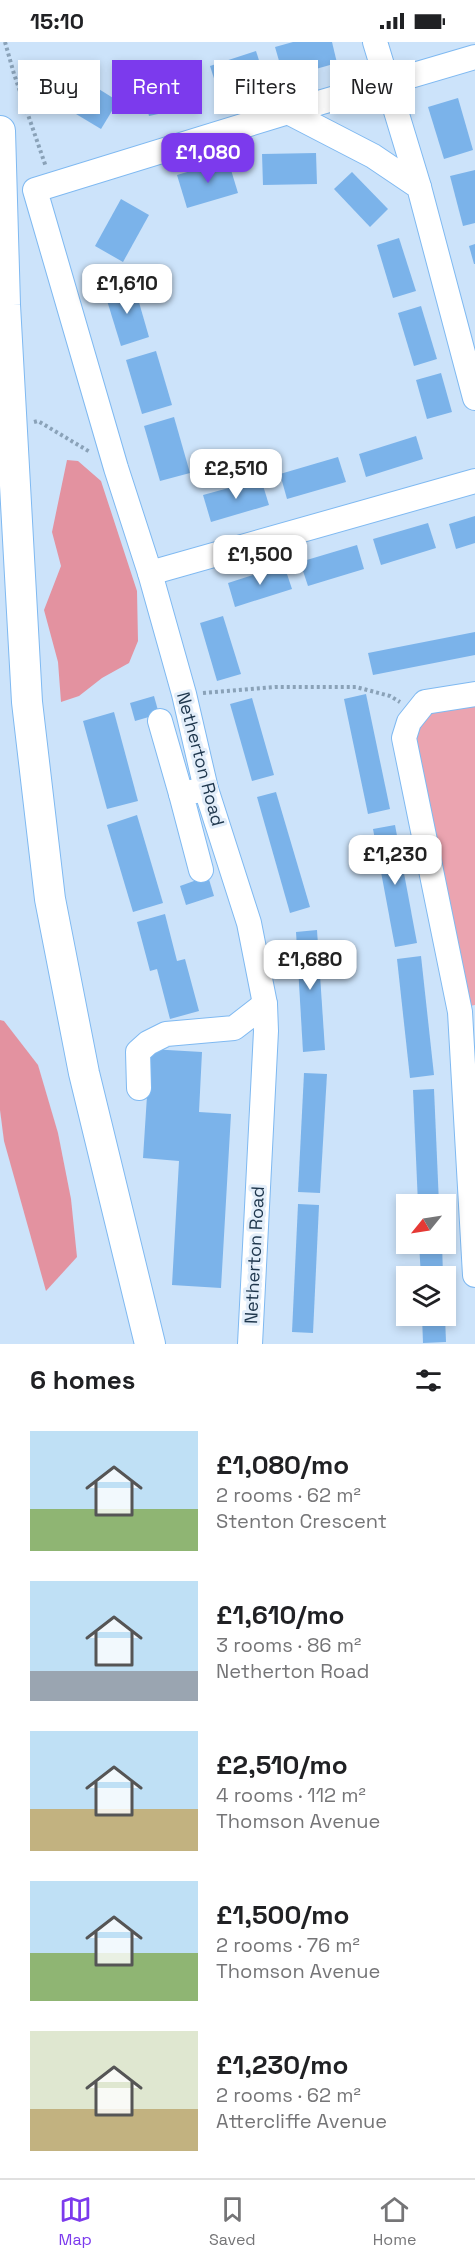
<!DOCTYPE html>
<html lang="en">
<head>
<meta charset="utf-8">
<style>
  :root { --surface:#fff; --page:#f2f2f2; --text:#202124; --muted:#757577; --line:#e0e0e0; --accent:#7c3aed }
  body { margin:0; font-family:"Space Grotesk",sans-serif; background:var(--page); color:var(--text); height:100vh; display:flex; flex-direction:column; font-size:22px; white-space:nowrap }
  * { box-sizing:border-box; margin:0 }
  p { font-size:20px; color:var(--muted) }
  .icon { flex:none; width:33px; height:33px; fill:none; stroke:currentColor; stroke-width:2; stroke-linecap:round; stroke-linejoin:round }
  .map { position:relative; height:1302px; overflow:hidden }
  .panel { display:flex; flex-direction:column; background:var(--surface); flex:1 }
  .panel>* { flex:none }
  .guide { position:absolute; left:18px; top:18px; width:440px; height:54px; display:flex; gap:12px }
  .needle { width:39px; rotate:240deg }
  .fabs { position:absolute; left:396px; top:1152px; display:grid; gap:12px }
  .fabs a { display:grid; place-items:center; width:60px; height:60px; border-radius:0px; background:var(--surface); box-shadow:0 3px 9px #0003; font-size:30px }
  .price { position:absolute; translate:-50% -51px; padding:0 14px; border-radius:12px; background:#fff; color:#222; font-size:20px; line-height:39px; filter:drop-shadow(0 2px 3px #0008) }
  .price::after { content:''; position:absolute; left:50%; top:36px; width:18px; height:14px; margin-left:-9px; background:inherit; clip-path:polygon(0 0,100% 0,50% 100%) }
  .price.current { background:var(--accent); color:#fff }
  ul { padding:0; list-style:none }
  li { display:flex; align-items:center; gap:18px; height:150px; padding:0 30px }
  li span { display:grid; place-items:center; flex:none; width:168px; height:120px; border-radius:0px; color:#555 }
  li>.icon { margin-inline-start:auto }
  span .icon { width:72px; height:72px; fill:#fffc; stroke-width:1 }
  li b { font-size:26px }
  h2 { display:flex; justify-content:space-between; align-items:center; height:72px; padding:0 30px; font-size:26px }
  .pill { padding:0 21px; border-radius:0px; background:var(--surface); box-shadow:0 3px 9px #0003; font-size:21px; line-height:54px }
  .pill.current { background:var(--accent); color:#fff }
  .status { display:flex; justify-content:space-between; align-items:center; height:42px; padding:0 30px; background:var(--surface); direction:ltr }
  .status svg { height:16px; fill:currentColor }
  .tabs { display:flex; justify-content:space-around; align-items:center; height:84px; border-top:2px solid var(--line); background:var(--surface); font-size:16px; color:var(--muted) }
  .tabs a { display:grid; justify-items:center; gap:3px }
  .tabs .current { color:var(--accent) }
  .map>svg:first-child { display:block }
  .green { fill:#eba4b0 }
  .forest { fill:#e392a0 }
  .building { fill:#7bb3ea }
  .lines { fill:none; stroke-linecap:round; stroke-linejoin:round }
  .minor-casing { stroke:#7fb9f1; stroke-width:26 }
  .major-casing { stroke:#7fb9f1; stroke-width:32 }
  .path { stroke:#8aa2b8; stroke-width:4; stroke-dasharray:3 3; stroke-linecap:butt }
  .minor { stroke:#fff; stroke-width:24 }
  .major { stroke:#fff; stroke-width:30 }
  .labels { text-anchor:middle; dominant-baseline:central; stroke-width:6; stroke-linejoin:round; paint-order:stroke }
  .street-label { font-size:18px; fill:#1e364c; stroke:#e3eefa }
</style>
</head>
<body>
<div class="status"><b>15:10</b><svg viewBox="0 0 49 12"><path d="M0 12V9h3v3zM5 12V6h3v6zM10 12V3h3v9zM15 12V0h3v12zM26 1h20v11H26zM47 4h2v5h-2z"/></svg></div>
<div class="map">
<svg width="475" height="1302" viewBox="0 0 475 1302">
  <rect width="100%" height="100%" fill="#cce3fa"/>
  <polygon class="green" points="475,657 475,963 464,965 411,698 420,671"/>
  <g class="forest">
    <polygon points="67,418 78,419 101,439 137,549 138,599 129,621 102,636 79,654 61,660 58,620 44,568 61,524 52,490"/>
    <polygon points="0,978 4,979 38,1023 58,1091 71,1157 77,1215 46,1249 4,1099 0,1068"/>
  </g>
  <g class="building">
    <polygon points="293,0 332,0 337,21 284,36 275,5"/>
    <polygon points="256,9 266,40 220,55 210,24"/>
    <polygon points="73,31 118,59 101,87 56,60"/>
    <polygon points="191,31 199,63 149,74 141,43"/>
    <polygon points="458,56 473,108 444,117 428,65"/>
    <polygon points="316,111 317,142 263,143 262,112"/>
    <polygon points="228,118 238,151 187,166 177,133"/>
    <polygon points="475,128 475,181 463,184 450,134"/>
    <polygon points="352,130 388,167 370,185 334,147"/>
    <polygon points="121,157 149,173 123,220 95,204"/>
    <polygon points="399,196 416,249 393,256 377,203"/>
    <polygon points="475,202 475,222 474,222 469,204"/>
    <polygon points="134,243 149,295 121,304 105,252"/>
    <polygon points="421,264 437,317 414,324 398,271"/>
    <polygon points="156,309 172,363 142,372 126,318"/>
    <polygon points="441,331 452,370 427,377 416,338"/>
    <polygon points="174,375 190,431 160,439 144,384"/>
    <polygon points="416,394 423,417 366,435 359,412"/>
    <polygon points="338,415 346,440 287,457 280,432"/>
    <polygon points="261,437 269,463 211,480 203,453"/>
    <polygon points="475,474 475,501 456,507 449,482"/>
    <polygon points="428,481 436,506 381,523 373,497"/>
    <polygon points="357,503 364,527 308,544 300,520"/>
    <polygon points="284,523 292,547 235,565 228,541"/>
    <polygon points="223,574 241,632 217,639 200,581"/>
    <polygon points="475,590 475,613 373,633 368,611"/>
    <polygon points="366,652 390,767 368,772 344,657"/>
    <polygon points="154,654 159,672 135,679 130,661"/>
    <polygon points="252,656 274,733 252,739 230,662"/>
    <polygon points="114,670 138,759 107,767 83,679"/>
    <polygon points="276,750 310,865 290,871 257,755"/>
    <polygon points="137,773 163,861 133,870 107,783"/>
    <polygon points="395,783 417,901 395,905 373,787"/>
    <polygon points="208,834 214,854 186,863 180,844"/>
    <polygon points="165,872 177,919 185,917 199,969 170,977 157,927 150,929 137,880"/>
    <polygon points="317,888 325,1008 303,1010 296,890"/>
    <polygon points="421,914 434,1033 410,1036 397,917"/>
    <polygon points="150,1007 202,1010 199,1070 231,1072 221,1246 172,1243 179,1119 143,1116"/>
    <polygon points="304,1031 327,1032 320,1151 298,1150"/>
    <polygon points="434,1047 439,1162 418,1162 413,1048"/>
    <polygon points="298,1162 319,1163 313,1291 292,1290"/>
    <polygon points="419,1202 442,1202 443,1234 421,1234"/>
    <polygon points="422,1274 445,1274 446,1300 423,1301"/>
  </g>
  <g class="lines">
    <defs>
      <g id="minor">
        <polyline points="375,0 419,145"/>
        <polyline points="288,70 475,15"/>
        <polyline points="150,531 475,439"/>
        <polyline points="475,652 425,660 409,680 404,696 460,970 475,1233"/>
        <polyline points="160,679 181,752"/>
        <polyline points="201,828 181,752 206,747"/>
        <polyline points="139,1046 138,1010 148,1001 166,992 234,986 265,962"/>
        <polyline points="250,1302 266,989 265,962 249,881 206,747 184,652 150,531 116,426 35,148 288,70 373,114 419,145 475,356"/>
      </g>
      <polyline id="major" points="0,89 5,263 27,660 50,857 84,1031 150,1302"/>
    </defs>
    <use href="#minor" class="minor-casing"/>
    <use href="#major" class="major-casing"/>
    <g class="path">
      <polyline points="5,0 14,32 46,125"/>
      <polyline points="34,380 38,379 90,410"/>
      <polyline points="203,651 276,645 356,645 390,654 400,660"/>
    </g>
    <use href="#minor" class="minor"/>
    <use href="#major" class="major"/>
  </g>
  <g class="labels">
    <g class="street-label">
      <text transform="translate(201 717) rotate(75)">Netherton Road</text>
      <text transform="translate(254 1213) rotate(-87)">Netherton Road</text>
    </g>
  </g>
</svg>
<div class="fabs">
<a><svg class="needle" viewBox="-14 -14 28 28"><path d="M0-13l5 13h-10z" fill="#e53935"/><path d="M0 13l5-13h-10z" fill="#757577"/></svg></a>
<a><svg class="icon" aria-label="layers" viewBox="0 0 24 24"><path d="M12 4l9 5-9 5-9-5zM3 14l9 5 9-5"/></svg></a>
</div>
<b class="price current" style="left:208px;top:142px">£1,080</b>
<b class="price" style="left:127px;top:273px">£1,610</b>
<b class="price" style="left:236px;top:458px">£2,510</b>
<b class="price" style="left:260px;top:544px">£1,500</b>
<b class="price" style="left:395px;top:844px">£1,230</b>
<b class="price" style="left:310px;top:949px">£1,680</b>
<div class="guide">
<a class="pill">Buy</a>
<a class="pill current">Rent</a>
<a class="pill">Filters</a>
<a class="pill">New</a>
</div>
</div>
<section class="panel">
<h2>6 homes<svg class="icon" aria-label="filters" viewBox="0 0 24 24"><path d="M4 7h16M4 17h16"/><circle cx="9" cy="7" r="2"/><circle cx="15" cy="17" r="2"/></svg></h2>
<ul>
<li><span style="background:linear-gradient(#bfe0f5 65%,#8fb573 0)"><svg class="icon" aria-label="home" viewBox="0 0 24 24"><path d="M3 11l9-7 9 7M6 9v11h12V9"/></svg></span><div><b>£1,080/mo</b><p>2 rooms · 62 m²</p><p>Stenton Crescent</p></div></li>
<li><span style="background:linear-gradient(#bfe0f5 75%,#9aa5b1 0)"><svg class="icon" aria-label="home" viewBox="0 0 24 24"><path d="M3 11l9-7 9 7M6 9v11h12V9"/></svg></span><div><b>£1,610/mo</b><p>3 rooms · 86 m²</p><p>Netherton Road</p></div></li>
<li><span style="background:linear-gradient(#bfe0f5 65%,#c2b280 0)"><svg class="icon" aria-label="home" viewBox="0 0 24 24"><path d="M3 11l9-7 9 7M6 9v11h12V9"/></svg></span><div><b>£2,510/mo</b><p>4 rooms · 112 m²</p><p>Thomson Avenue</p></div></li>
<li><span style="background:linear-gradient(#bfe0f5 60%,#8fb573 0)"><svg class="icon" aria-label="home" viewBox="0 0 24 24"><path d="M3 11l9-7 9 7M6 9v11h12V9"/></svg></span><div><b>£1,500/mo</b><p>2 rooms · 76 m²</p><p>Thomson Avenue</p></div></li>
<li><span style="background:linear-gradient(#dfe7d0 65%,#c2b280 0)"><svg class="icon" aria-label="home" viewBox="0 0 24 24"><path d="M3 11l9-7 9 7M6 9v11h12V9"/></svg></span><div><b>£1,230/mo</b><p>2 rooms · 62 m²</p><p>Attercliffe Avenue</p></div></li>
</ul>
</section>
<nav class="tabs">
<a class="current"><svg class="icon" aria-label="map" viewBox="0 0 24 24"><path d="M3 6l6-2 6 2 6-2v14l-6 2-6-2-6 2zM9 4v14M15 6v14"/></svg>Map</a>
<a><svg class="icon" aria-label="saved" viewBox="0 0 24 24"><path d="M7 4h10v16l-5-4-5 4z"/></svg>Saved</a>
<a><svg class="icon" aria-label="home" viewBox="0 0 24 24"><path d="M3 11l9-7 9 7M6 9v11h12V9"/></svg>Home</a>
</nav>
</body>
</html>
